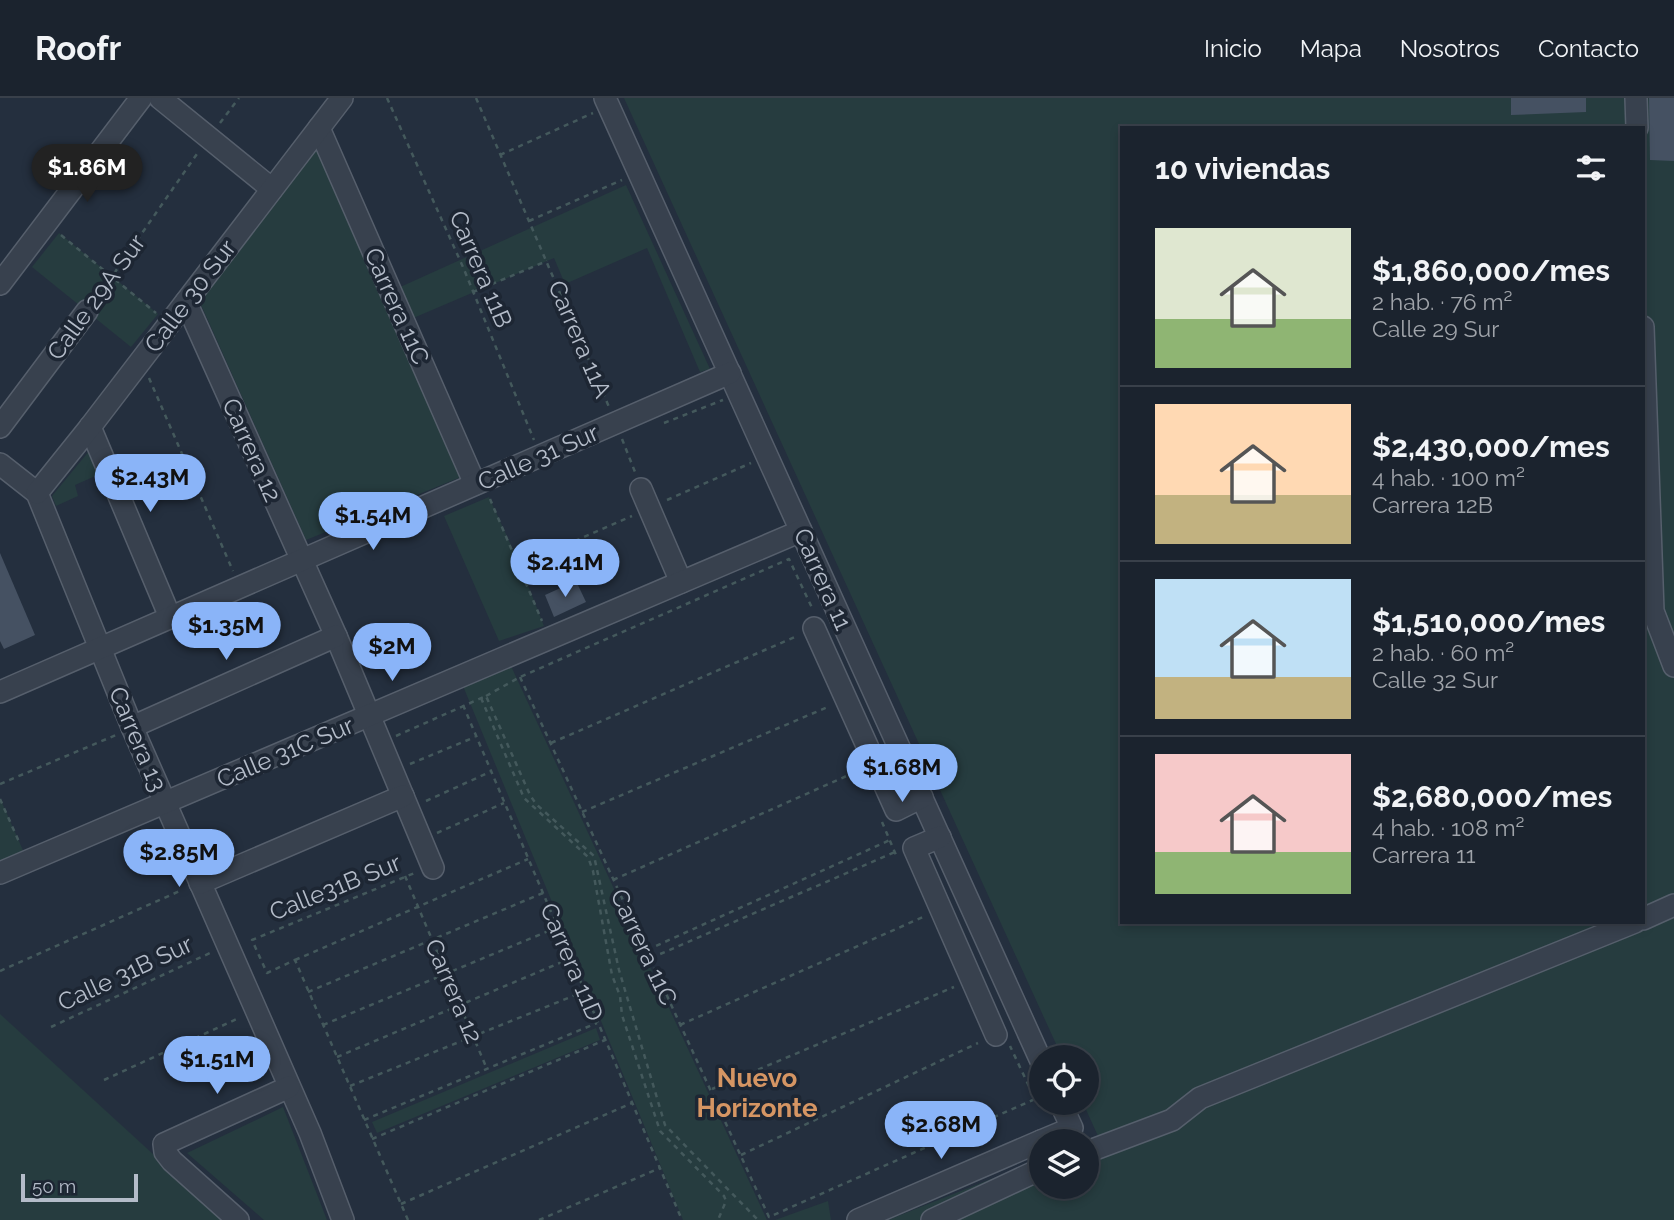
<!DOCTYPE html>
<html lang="es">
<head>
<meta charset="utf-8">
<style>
  :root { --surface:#1b232e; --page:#242b36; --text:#f1f3f6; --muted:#a0a4aa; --line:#39404a; --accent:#8ab4f8 }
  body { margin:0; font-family:Raleway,sans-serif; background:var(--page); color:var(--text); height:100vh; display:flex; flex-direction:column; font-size:26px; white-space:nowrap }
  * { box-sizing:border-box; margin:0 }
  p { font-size:23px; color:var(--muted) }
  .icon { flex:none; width:38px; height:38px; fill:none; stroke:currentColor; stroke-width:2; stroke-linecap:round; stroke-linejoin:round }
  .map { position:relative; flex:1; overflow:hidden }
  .side { position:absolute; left:1120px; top:28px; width:525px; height:798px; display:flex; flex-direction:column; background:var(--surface); border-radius:0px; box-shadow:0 4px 10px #0003,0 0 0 2px var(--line) }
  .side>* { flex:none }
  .buttons { position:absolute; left:1029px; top:947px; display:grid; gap:14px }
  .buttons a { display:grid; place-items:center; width:70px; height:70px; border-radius:50%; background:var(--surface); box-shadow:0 4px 10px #0003,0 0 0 2px var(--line); font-size:35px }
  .scale { position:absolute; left:21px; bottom:18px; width:117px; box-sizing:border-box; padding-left:7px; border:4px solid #b4bcc9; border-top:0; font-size:19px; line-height:24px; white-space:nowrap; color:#b4bcc9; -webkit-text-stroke:5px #1d2633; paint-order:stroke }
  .price { position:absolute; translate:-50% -60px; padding:0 16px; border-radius:24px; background:var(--accent); color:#111; font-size:23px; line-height:46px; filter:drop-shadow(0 2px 4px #0008) }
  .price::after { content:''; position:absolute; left:50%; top:42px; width:21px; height:16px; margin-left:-10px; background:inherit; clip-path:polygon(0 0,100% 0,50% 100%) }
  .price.current { background:#222; color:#fff }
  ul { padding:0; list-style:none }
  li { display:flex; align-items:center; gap:21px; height:175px; padding:0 35px }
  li+li { border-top:2px solid var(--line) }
  li span { display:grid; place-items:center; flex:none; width:196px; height:140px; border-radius:0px; color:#555 }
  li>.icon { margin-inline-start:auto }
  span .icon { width:84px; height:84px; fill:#fffc; stroke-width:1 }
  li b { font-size:30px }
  h2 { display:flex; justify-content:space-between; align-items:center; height:84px; padding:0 35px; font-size:30px }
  header { display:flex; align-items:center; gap:42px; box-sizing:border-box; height:98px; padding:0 35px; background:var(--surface); border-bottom:2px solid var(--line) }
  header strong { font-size:33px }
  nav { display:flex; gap:38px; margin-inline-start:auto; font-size:24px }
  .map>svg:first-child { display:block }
  .green { fill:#263c3f; fill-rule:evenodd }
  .building { fill:#455162 }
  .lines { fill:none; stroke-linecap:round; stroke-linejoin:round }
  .minor-casing { stroke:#565f6c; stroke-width:24 }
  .path { stroke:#44595c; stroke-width:2.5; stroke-dasharray:5 5; stroke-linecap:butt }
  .minor { stroke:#38414e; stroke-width:21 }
  .labels { text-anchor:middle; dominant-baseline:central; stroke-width:7; stroke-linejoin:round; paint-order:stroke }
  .street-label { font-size:24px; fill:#b4bcc9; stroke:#1d2633 }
  .neighbourhood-label { font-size:26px; font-weight:bold; fill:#d59563; stroke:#1d2633 }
</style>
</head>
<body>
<header>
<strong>Roofr</strong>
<nav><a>Inicio</a><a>Mapa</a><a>Nosotros</a><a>Contacto</a></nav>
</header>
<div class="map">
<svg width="1674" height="1122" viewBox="0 0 1674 1122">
  <rect width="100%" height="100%" fill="#242f3e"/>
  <g class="green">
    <path d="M624 0H1674V1122H888L1041 1061V1088H1087V1043L1098 1038 1083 1005 1087 1004V959H1062ZM1122 30H1643V824H1122Z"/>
    <polygon points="317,48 461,379 306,442 198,200"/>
    <polygon points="626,87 710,271 700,274 647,150 565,186 554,160 411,221 398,190"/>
    <polygon points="59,135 158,216 131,249 32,169"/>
    <polygon points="90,352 100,376 75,387 78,398 56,408 52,398"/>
    <polygon points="489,399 520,467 544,528 499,543 444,418"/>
    <polygon points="511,568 767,1122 683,1122 463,588"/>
    <polygon points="0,700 25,757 0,768"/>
    <polygon points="0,916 225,1122 0,1122"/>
    <polygon points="596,930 600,942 377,1035 372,1024"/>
    <polygon points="283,1009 327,1122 264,1122 187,1055"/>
    <polygon points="828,1103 831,1122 775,1122"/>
  </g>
  <g class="building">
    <polygon points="1511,0 1586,0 1586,14 1511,17"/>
    <polygon points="1649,0 1674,0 1674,63 1650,62"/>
    <polygon points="0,455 35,537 4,551 0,543"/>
    <polygon points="576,483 586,504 554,519 545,497"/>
  </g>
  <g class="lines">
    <defs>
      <g id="minor">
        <polyline points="160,0 272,91"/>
        <polyline points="605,0 1041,963"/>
        <polyline points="1636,0 1637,30"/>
        <polyline points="319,30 475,386"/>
        <polyline points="0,186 141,0"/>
        <polyline points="186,204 336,538 433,770"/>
        <polyline points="1643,229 1653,513 1674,568"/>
        <polyline points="0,329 87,213"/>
        <polyline points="90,329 170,519"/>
        <polyline points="0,366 37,395 132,629 310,1035 343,1122"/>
        <polyline points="641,391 681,484"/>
        <polyline points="37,395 90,329 342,0"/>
        <polyline points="814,530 896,712 922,699"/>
        <polyline points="0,594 730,275"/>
        <polyline points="132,629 336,538"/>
        <polyline points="940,739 914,750 996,937"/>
        <polyline points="0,775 801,433"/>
        <polyline points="200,785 403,698"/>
        <polyline points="1643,821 1674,807"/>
        <polyline points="1041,1043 1072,1030 1060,1004"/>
        <polyline points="1087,1054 1172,1022 1200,1000 1635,824"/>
        <polyline points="238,1122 172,1063 165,1054 164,1046 289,989"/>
        <polyline points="858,1122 1041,1043"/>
        <polyline points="932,1122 1041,1071"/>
      </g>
    </defs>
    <use href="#minor" class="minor-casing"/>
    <g class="path">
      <polyline points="387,0 463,169 534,342"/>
      <polyline points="476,0 609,309"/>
      <polyline points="220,25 239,0"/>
      <polyline points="500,57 593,15"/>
      <polyline points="529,123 622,82"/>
      <polyline points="61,137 156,215"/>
      <polyline points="473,194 547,163"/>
      <polyline points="97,200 199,53"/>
      <polyline points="149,280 233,473"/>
      <polyline points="664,325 723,302"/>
      <polyline points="622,341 635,374"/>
      <polyline points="490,401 542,523"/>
      <polyline points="667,402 751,365"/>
      <polyline points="520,467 632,418"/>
      <polyline points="520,579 769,1119 1035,1001 1010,948"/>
      <polyline points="486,598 520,579 789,461 813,512"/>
      <polyline points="481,600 524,700 588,759 593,773 612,877 620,898 622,917 660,1033 724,1098 726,1103 718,1122"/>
      <polyline points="463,607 682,1122"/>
      <polyline points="396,638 486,598 530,697 536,706 594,758 619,872 665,1027 758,1122"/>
      <polyline points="551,645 797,538"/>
      <polyline points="410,666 475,639"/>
      <polyline points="0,686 116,637"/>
      <polyline points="0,701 20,746"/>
      <polyline points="426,703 490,674"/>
      <polyline points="582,714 830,608"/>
      <polyline points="882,724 896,757"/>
      <polyline points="437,735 504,705"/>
      <polyline points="405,778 487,971"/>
      <polyline points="613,782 860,672"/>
      <polyline points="647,852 890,742"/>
      <polyline points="651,860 895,754"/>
      <polyline points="295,862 528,761"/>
      <polyline points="0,873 182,792"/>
      <polyline points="308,894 543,795"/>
      <polyline points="323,927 558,829"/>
      <polyline points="680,927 923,819"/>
      <polyline points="51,929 210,855"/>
      <polyline points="337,959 569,861"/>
      <polyline points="104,982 239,920"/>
      <polyline points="350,988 583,894"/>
      <polyline points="712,991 954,889"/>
      <polyline points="364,1022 597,925"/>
      <polyline points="372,1041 605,942"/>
      <polyline points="741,1057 978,945"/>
      <polyline points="401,1106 632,1005"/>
      <polyline points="408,1122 295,862 267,875 252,842 417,774"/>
      <polyline points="539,1122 660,1070"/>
    </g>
    <use href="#minor" class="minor"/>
  </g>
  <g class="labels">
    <g class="street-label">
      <text transform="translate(481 171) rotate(67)">Carrera 11B</text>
      <text transform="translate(190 198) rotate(-53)">Calle 30 Sur</text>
      <text transform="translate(96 199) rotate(-54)">Calle 29A Sur</text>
      <text transform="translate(397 208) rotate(66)">Carrera 11C</text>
      <text transform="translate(580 241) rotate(67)">Carrera 11A</text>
      <text transform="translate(252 352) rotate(66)">Carrera 12</text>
      <text transform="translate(538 359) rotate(-24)">Calle 31 Sur</text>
      <text transform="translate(823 481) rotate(66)">Carrera 11</text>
      <text transform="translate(138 641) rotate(67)">Carrera 13</text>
      <text transform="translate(285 654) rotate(-23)">Calle 31C Sur</text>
      <text transform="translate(335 789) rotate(-22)">Calle31B Sur</text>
      <text transform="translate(644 849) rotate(65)">Carrera 11C</text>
      <text transform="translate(572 864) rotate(67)">Carrera 11D</text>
      <text transform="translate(125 875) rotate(-25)">Calle 31B Sur</text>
      <text transform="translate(454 893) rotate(67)">Carrera 12</text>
    </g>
    <g class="neighbourhood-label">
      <text x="757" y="980">Nuevo<tspan x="757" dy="30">Horizonte</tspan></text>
    </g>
  </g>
</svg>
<div class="buttons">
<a><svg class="icon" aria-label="locate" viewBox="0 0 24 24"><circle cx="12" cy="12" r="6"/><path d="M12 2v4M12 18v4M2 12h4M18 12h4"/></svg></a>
<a><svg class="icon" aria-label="layers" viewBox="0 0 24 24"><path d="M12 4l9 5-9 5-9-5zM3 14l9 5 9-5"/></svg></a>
</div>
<div class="scale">50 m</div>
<b class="price current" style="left:87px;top:106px">$1.86M</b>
<b class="price" style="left:150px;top:416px">$2.43M</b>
<b class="price" style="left:373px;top:454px">$1.54M</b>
<b class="price" style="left:565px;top:501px">$2.41M</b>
<b class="price" style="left:226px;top:564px">$1.35M</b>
<b class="price" style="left:392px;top:585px">$2M</b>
<b class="price" style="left:902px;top:706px">$1.68M</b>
<b class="price" style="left:179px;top:791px">$2.85M</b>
<b class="price" style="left:217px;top:998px">$1.51M</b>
<b class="price" style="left:941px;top:1063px">$2.68M</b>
<section class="side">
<h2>10 viviendas<svg class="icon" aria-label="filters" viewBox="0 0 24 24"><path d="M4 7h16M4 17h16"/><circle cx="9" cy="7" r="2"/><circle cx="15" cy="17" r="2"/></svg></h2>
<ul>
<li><span style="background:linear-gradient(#dfe7d0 65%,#8fb573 0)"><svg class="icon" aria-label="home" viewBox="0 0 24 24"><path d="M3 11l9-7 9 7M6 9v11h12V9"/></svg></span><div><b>$1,860,000/mes</b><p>2 hab. · 76 m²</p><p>Calle 29 Sur</p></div></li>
<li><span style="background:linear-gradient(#ffd9b3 65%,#c2b280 0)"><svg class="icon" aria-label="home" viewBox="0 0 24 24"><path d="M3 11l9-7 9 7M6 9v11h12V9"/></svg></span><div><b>$2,430,000/mes</b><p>4 hab. · 100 m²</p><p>Carrera 12B</p></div></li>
<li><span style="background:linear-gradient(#bfe0f5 70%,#c2b280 0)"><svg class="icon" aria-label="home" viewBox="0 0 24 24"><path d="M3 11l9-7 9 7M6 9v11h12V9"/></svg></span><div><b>$1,510,000/mes</b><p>2 hab. · 60 m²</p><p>Calle 32 Sur</p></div></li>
<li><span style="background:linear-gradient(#f6c9c9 70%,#8fb573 0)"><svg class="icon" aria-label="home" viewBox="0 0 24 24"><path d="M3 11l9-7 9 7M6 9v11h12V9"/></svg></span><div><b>$2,680,000/mes</b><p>4 hab. · 108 m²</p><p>Carrera 11</p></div></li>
</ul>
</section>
</div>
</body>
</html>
